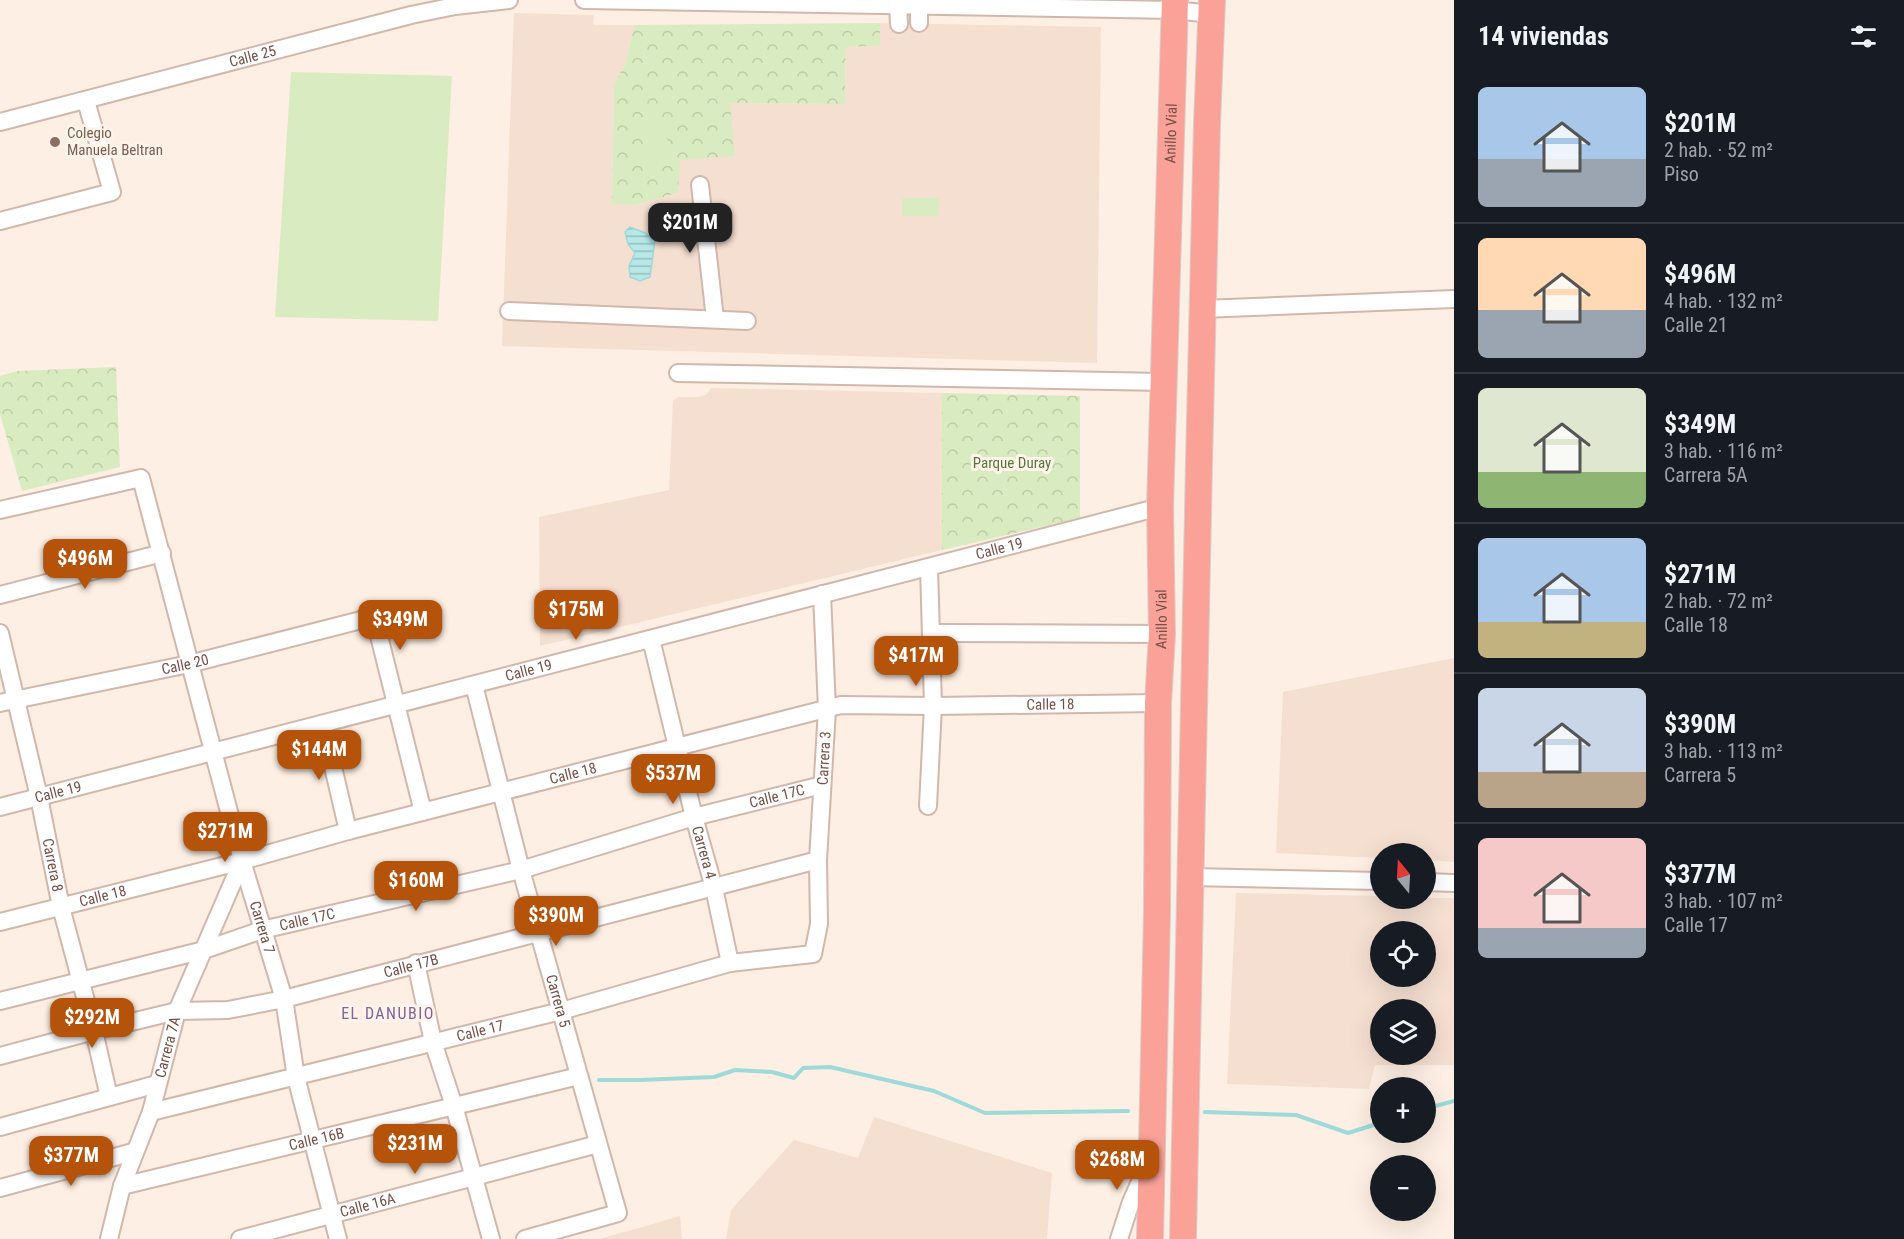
<!DOCTYPE html>
<html lang="es">
<head>
<meta charset="utf-8">
<style>
  :root { --surface:#171b24; --page:#242831; --text:#f1f3f6; --muted:#9ea1a6; --line:#363941; --accent:#b45309 }
  body { margin:0; font-family:"Roboto Condensed",sans-serif; background:var(--page); color:var(--text); height:100vh; display:flex; flex-direction:column; font-size:22px; white-space:nowrap }
  * { box-sizing:border-box; margin:0 }
  p { font-size:20px; color:var(--muted) }
  .icon { flex:none; width:33px; height:33px; fill:none; stroke:currentColor; stroke-width:2; stroke-linecap:round; stroke-linejoin:round }
  .map { position:relative; flex:1; overflow:hidden }
  .side { display:flex; flex-direction:column; background:var(--surface); width:450px }
  .side>* { flex:none }
  .needle { width:39px; rotate:342deg }
  .tools { position:absolute; left:1370px; top:843px; display:grid; gap:12px }
  .tools a { display:grid; place-items:center; width:66px; height:66px; border-radius:50%; background:var(--surface); box-shadow:0 6px 24px #0002; font-size:30px }
  .price { position:absolute; translate:-50% -51px; padding:0 14px; border-radius:12px; background:var(--accent); color:#fff; font-size:20px; line-height:39px; filter:drop-shadow(0 2px 3px #0008) }
  .price::after { content:''; position:absolute; left:50%; top:36px; width:18px; height:14px; margin-left:-9px; background:inherit; clip-path:polygon(0 0,100% 0,50% 100%) }
  .price.active { background:#222; color:#fff }
  ul { padding:0; list-style:none }
  li { display:flex; align-items:center; gap:18px; height:150px; padding:0 24px }
  li+li { border-top:2px solid var(--line) }
  li span { display:grid; place-items:center; flex:none; width:168px; height:120px; border-radius:9px; color:#555 }
  li>.icon { margin-inline-start:auto }
  span .icon { width:72px; height:72px; fill:#fffc; stroke-width:1 }
  li b { font-size:26px }
  h2 { display:flex; justify-content:space-between; align-items:center; height:72px; padding:0 24px; font-size:26px }
  main { display:flex; flex:1; min-height:0 }
  .map>svg:first-child { display:block }
  .residential { fill:#f5dfd1; fill-rule:evenodd }
  .park { fill:url(#park-crowns) }
  .pitch { fill:#d9ebc1 }
  .water { fill:url(#water-rules); stroke:#9ddad9; stroke-width:1.5 }
  .lines { fill:none; stroke-linecap:round; stroke-linejoin:round }
  .stream { stroke:#9ddad9; stroke-width:4 }
  .minor-casing { stroke:#d1b7ac; stroke-width:20 }
  .highway-casing { stroke:#d9cecc; stroke-width:28 }
  .minor { stroke:#fff; stroke-width:16 }
  .highway { stroke:#faa198; stroke-width:26 }
  .education-dot { fill:#8d6e63; stroke:#fff4ea; stroke-width:2 }
  .labels { text-anchor:middle; dominant-baseline:central; stroke-width:6; stroke-linejoin:round; paint-order:stroke }
  .street-label { font-size:15px; fill:#765148; stroke:#fff4ea }
  .education-label { font-size:15px; fill:#785e54; stroke:#fff4ea; text-anchor:start }
  .park-label { font-size:15px; fill:#58773d; stroke:#fff4ea }
  .neighbourhood-label { font-size:16px; letter-spacing:1.5px; fill:#7f639a; stroke:#fff4ea }
</style>
</head>
<body>
<main>
<div class="map">
<svg width="1454" height="1239" viewBox="0 0 1454 1239">
  <defs>
    <pattern id="park-crowns" width="20" height="18" patternUnits="userSpaceOnUse" patternTransform="scale(1.5)"><rect width="20" height="18" fill="#d9ebc1"/><path d="M2 6a3 3 0 1 1 6 0M12 15a3 3 0 1 1 6 0" fill="none" stroke="#becba7"/></pattern>
    <pattern id="water-rules" width="6" height="5" patternUnits="userSpaceOnUse" patternTransform="scale(1.5)"><rect width="6" height="5" fill="#b7e7e7"/><path d="M0 2.5h6" fill="none" stroke="#99bebd"/></pattern>
  </defs>
  <rect width="100%" height="100%" fill="#fdefe3"/>
  <g class="residential">
    <polygon points="514,13 594,15 593,25 634,25 626,63 614,85 612,203 635,205 678,193 679,160 729,103 845,104 846,47 880,46 880,23 1101,27 1097,363 502,346"/>
    <polygon points="711,388 942,393 942,550 540,646 539,517 669,490 673,401 678,397 697,397 706,395"/>
    <polygon points="1454,658 1454,862 1425,860 1425,854 1380,854 1380,858 1276,853 1283,692"/>
    <path d="M1236 893 1380 896V898H1454V1065H1375L1369 1089 1227 1084ZM1380 932H1425V976H1380ZM1380 1010H1425V1054H1380Z"/>
    <polygon points="874,1117 1052,1173 1047,1239 726,1239 731,1210 794,1140 858,1158"/>
    <polygon points="680,1216 682,1239 599,1239 646,1226"/>
  </g>
  <g class="park">
    <polygon points="880,23 880,46 846,47 845,104 730,103 735,156 680,160 678,193 635,205 612,204 614,84 626,63 634,25"/>
    <polygon points="116,367 120,467 22,491 0,414 0,376 17,371"/>
    <polygon points="942,393 1080,396 1080,518 942,550"/>
  </g>
  <g class="pitch">
    <polygon points="291,72 452,76 438,321 275,317"/>
    <polygon points="644,121 668,122 666,162 643,161"/>
    <polygon points="902,198 939,198 938,216 902,216"/>
  </g>
  <polygon class="water" points="630,227 645,233 655,240 650,277 640,281 630,277 629,266 635,253 628,244 625,232"/>
  <g class="lines">
    <g class="stream">
      <polyline points="599,1080 640,1080 714,1077 735,1070 772,1072 794,1078 803,1068 830,1067 934,1091 985,1113 1128,1111"/>
      <polyline points="1425,1109 1454,1101"/>
      <polyline points="1205,1112 1296,1115 1348,1133 1380,1123"/>
    </g>
    <defs>
      <g id="minor">
        <polyline points="584,0 1175,10 1211,14"/>
        <polyline points="898,5 899,24"/>
        <polyline points="919,5 919,23"/>
        <path id="s1" d="M0 122 411 15 455 6 509 0"/>
        <polyline points="700,185 715,319"/>
        <polyline points="0,221 112,192 86,101"/>
        <polyline points="1202,309 1454,299"/>
        <polyline points="509,311 747,321"/>
        <polyline points="678,373 1164,382"/>
        <path id="s2" d="M0 510 141 478 242 861 284 999 296 1077 338 1239"/>
        <polyline points="0,595 162,553"/>
        <path id="s3" d="M0 633 39 797 61 907 94 1031 109 1097"/>
        <polyline points="932,633 1162,634"/>
        <path id="s4" d="M651 639 694 817 714 888 730 963"/>
        <path id="s5" d="M474 685 521 870 618 1213 525 1239"/>
        <path id="s6" d="M0 703 189 664 369 618 376 624 423 812"/>
        <polyline points="323,724 348,831"/>
        <polyline points="928,806 933,706 929,567"/>
        <path id="s7" d="M0 807 1160 507"/>
        <polyline points="1190,877 1380,881"/>
        <polyline points="1425,882 1454,883"/>
        <path id="s8" d="M0 922 242 861 348 831 841 705 933 706 1158 703"/>
        <polyline points="416,963 433,1042 454,1106 491,1239"/>
        <path id="s9" d="M0 1001 204 950 262 930 521 870 694 817 822 785"/>
        <path id="s10" d="M0 1056 94 1031 177 1011 228 1010 284 999 818 860"/>
        <path id="s11" d="M151 1112 561 1011 730 963 813 954 819 924 818 860 827 709 822 594"/>
        <polyline points="0,1127 157,1084"/>
        <path id="s12" d="M122 1186 579 1076"/>
        <polyline points="0,1188 133,1152"/>
        <path id="s13" d="M109 1239 122 1186 151 1112 177 1011 242 861"/>
        <path id="s14" d="M240 1239 598 1144"/>
        <polyline points="1119,1239 1131,1202 1147,1166"/>
      </g>
      <g id="highway">
        <path id="s15" d="M1150 1239 1157 912 1158 703 1162 634 1160 507 1175 0"/>
        <polyline points="1183,1239 1199,463 1207,124 1212,0"/>
      </g>
    </defs>
    <use href="#minor" class="minor-casing"/>
    <use href="#highway" class="highway-casing"/>
    <use href="#minor" class="minor"/>
    <use href="#highway" class="highway"/>
  </g>
  <circle class="education-dot" cx="55" cy="142" r="6"/>
  <g class="labels">
    <g class="street-label">
      <text stroke="none"><textPath href="#s1" startOffset="261">Calle 25</textPath></text>
      <text stroke="none"><textPath href="#s15" startOffset="1106">Anillo Vial</textPath></text>
      <text stroke="none"><textPath href="#s7" startOffset="1032">Calle 19</textPath></text>
      <text stroke="none"><textPath href="#s15" startOffset="620">Anillo Vial</textPath></text>
      <text stroke="none"><textPath href="#s6" startOffset="189">Calle 20</textPath></text>
      <text stroke="none"><textPath href="#s7" startOffset="546">Calle 19</textPath></text>
      <text stroke="none"><textPath href="#s8" startOffset="1078">Calle 18</textPath></text>
      <text stroke="none"><textPath href="#s11" startOffset="878">Carrera 3</textPath></text>
      <text stroke="none"><textPath href="#s8" startOffset="592">Calle 18</textPath></text>
      <text stroke="none"><textPath href="#s7" startOffset="60">Calle 19</textPath></text>
      <text stroke="none"><textPath href="#s9" startOffset="804">Calle 17C</textPath></text>
      <text stroke="none"><textPath href="#s4" startOffset="220">Carrera 4</textPath></text>
      <text stroke="none"><textPath href="#s3" startOffset="238">Carrera 8</textPath></text>
      <text stroke="none"><textPath href="#s8" startOffset="106">Calle 18</textPath></text>
      <text stroke="none"><textPath href="#s9" startOffset="318">Calle 17C</textPath></text>
      <text stroke="none"><textPath href="#s2" startOffset="610">Carrera 7</textPath></text>
      <text stroke="none"><textPath href="#s10" startOffset="422">Calle 17B</textPath></text>
      <text stroke="none"><textPath href="#s5" startOffset="327">Carrera 5</textPath></text>
      <text stroke="none"><textPath href="#s11" startOffset="339">Calle 17</textPath></text>
      <text stroke="none"><textPath href="#s13" startOffset="201">Carrera 7A</textPath></text>
      <text stroke="none"><textPath href="#s12" startOffset="200">Calle 16B</textPath></text>
      <text stroke="none"><textPath href="#s14" startOffset="132">Calle 16A</textPath></text>
    </g>
    <g class="education-label">
      <text x="67" y="133">Colegio<tspan x="67" dy="17">Manuela Beltran</tspan></text>
    </g>
    <g class="park-label">
      <text x="1012" y="463">Parque Duray</text>
    </g>
    <g class="neighbourhood-label">
      <text x="388" y="1013">EL DANUBIO</text>
    </g>
  </g>
</svg>
<div class="tools">
<a><svg class="needle" viewBox="-14 -14 28 28"><path d="M0-13l5 13h-10z" fill="#e53935"/><path d="M0 13l5-13h-10z" fill="#9ea1a6"/></svg></a>
<a><svg class="icon" aria-label="locate" viewBox="0 0 24 24"><circle cx="12" cy="12" r="6"/><path d="M12 2v4M12 18v4M2 12h4M18 12h4"/></svg></a>
<a><svg class="icon" aria-label="layers" viewBox="0 0 24 24"><path d="M12 4l9 5-9 5-9-5zM3 14l9 5 9-5"/></svg></a>
<a>+</a>
<a>−</a>
</div>
<b class="price active" style="left:690px;top:254px">$201M</b>
<b class="price" style="left:85px;top:590px">$496M</b>
<b class="price" style="left:576px;top:641px">$175M</b>
<b class="price" style="left:400px;top:651px">$349M</b>
<b class="price" style="left:916px;top:687px">$417M</b>
<b class="price" style="left:319px;top:781px">$144M</b>
<b class="price" style="left:673px;top:805px">$537M</b>
<b class="price" style="left:225px;top:863px">$271M</b>
<b class="price" style="left:416px;top:912px">$160M</b>
<b class="price" style="left:556px;top:947px">$390M</b>
<b class="price" style="left:92px;top:1049px">$292M</b>
<b class="price" style="left:415px;top:1175px">$231M</b>
<b class="price" style="left:71px;top:1187px">$377M</b>
<b class="price" style="left:1117px;top:1191px">$268M</b>
</div>
<section class="side">
<h2>14 viviendas<svg class="icon" aria-label="filters" viewBox="0 0 24 24"><path d="M4 7h16M4 17h16"/><circle cx="9" cy="7" r="2"/><circle cx="15" cy="17" r="2"/></svg></h2>
<ul>
<li><span style="background:linear-gradient(#a9c7e8 60%,#9aa5b1 0)"><svg class="icon" aria-label="home" viewBox="0 0 24 24"><path d="M3 11l9-7 9 7M6 9v11h12V9"/></svg></span><div><b>$201M</b><p>2 hab. · 52 m²</p><p>Piso</p></div></li>
<li><span style="background:linear-gradient(#ffd9b3 60%,#9aa5b1 0)"><svg class="icon" aria-label="home" viewBox="0 0 24 24"><path d="M3 11l9-7 9 7M6 9v11h12V9"/></svg></span><div><b>$496M</b><p>4 hab. · 132 m²</p><p>Calle 21</p></div></li>
<li><span style="background:linear-gradient(#dfe7d0 70%,#8fb573 0)"><svg class="icon" aria-label="home" viewBox="0 0 24 24"><path d="M3 11l9-7 9 7M6 9v11h12V9"/></svg></span><div><b>$349M</b><p>3 hab. · 116 m²</p><p>Carrera 5A</p></div></li>
<li><span style="background:linear-gradient(#a9c7e8 70%,#c2b280 0)"><svg class="icon" aria-label="home" viewBox="0 0 24 24"><path d="M3 11l9-7 9 7M6 9v11h12V9"/></svg></span><div><b>$271M</b><p>2 hab. · 72 m²</p><p>Calle 18</p></div></li>
<li><span style="background:linear-gradient(#c9d6e8 70%,#b9a48a 0)"><svg class="icon" aria-label="home" viewBox="0 0 24 24"><path d="M3 11l9-7 9 7M6 9v11h12V9"/></svg></span><div><b>$390M</b><p>3 hab. · 113 m²</p><p>Carrera 5</p></div></li>
<li><span style="background:linear-gradient(#f6c9c9 75%,#9aa5b1 0)"><svg class="icon" aria-label="home" viewBox="0 0 24 24"><path d="M3 11l9-7 9 7M6 9v11h12V9"/></svg></span><div><b>$377M</b><p>3 hab. · 107 m²</p><p>Calle 17</p></div></li>
</ul>
</section>
</main>
</body>
</html>
